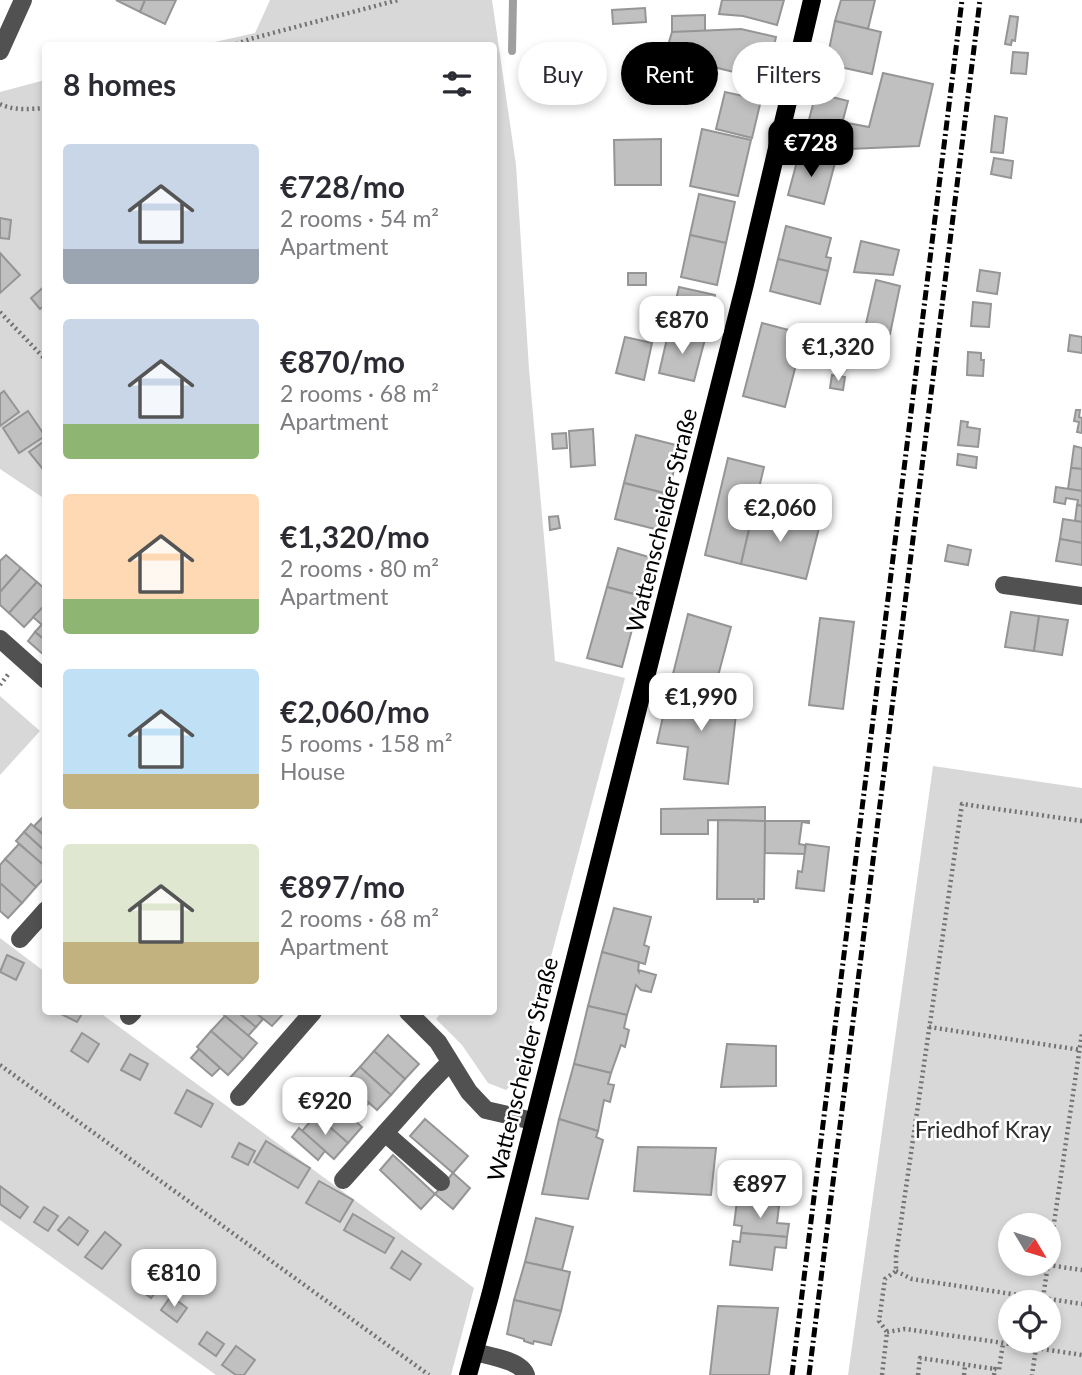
<!DOCTYPE html>
<html lang="en">
<head>
<meta charset="utf-8">
<style>
  :root { --surface:#fff; --page:#f7f7f7; --text:#2b2b33; --muted:#7c7c81; --accent:#000 }
  body { margin:0; font-family:Lato,sans-serif; background:var(--page); color:var(--text); height:100vh; display:flex; flex-direction:column; font-size:26px; white-space:nowrap }
  * { box-sizing:border-box; margin:0 }
  p { font-size:23px; color:var(--muted) }
  .icon { flex:none; width:38px; height:38px; fill:none; stroke:currentColor; stroke-width:2; stroke-linecap:round; stroke-linejoin:round }
  .map { position:relative; flex:1; overflow:hidden }
  .panel { position:absolute; left:42px; top:42px; width:455px; height:973px; display:flex; flex-direction:column; background:var(--surface); border-radius:7px; box-shadow:0 4px 10px #0003 }
  .panel>* { flex:none }
  .hud { position:absolute; left:518px; top:42px; width:458px; height:63px; display:flex; gap:14px }
  .needle { width:46px; rotate:128deg }
  .fabs { position:absolute; left:998px; top:1213px; display:grid; gap:14px }
  .fabs a { display:grid; place-items:center; width:63px; height:63px; border-radius:50%; background:var(--surface); box-shadow:0 4px 10px #0003; font-size:35px }
  .price { position:absolute; translate:-50% -60px; padding:0 16px; border-radius:14px; background:#fff; color:#222; font-size:23px; line-height:46px; filter:drop-shadow(0 2px 4px #0008) }
  .price::after { content:''; position:absolute; left:50%; top:42px; width:21px; height:16px; margin-left:-10px; background:inherit; clip-path:polygon(0 0,100% 0,50% 100%) }
  .price.active { background:var(--accent); color:#fff }
  ul { padding:0; list-style:none }
  li { display:flex; align-items:center; gap:21px; height:175px; padding:0 21px }
  li span { display:grid; place-items:center; flex:none; width:196px; height:140px; border-radius:7px; color:#555 }
  li>.icon { margin-inline-start:auto }
  span .icon { width:84px; height:84px; fill:#fffc; stroke-width:1 }
  li b { font-size:30px }
  h2 { display:flex; justify-content:space-between; align-items:center; height:84px; padding:0 21px; font-size:30px }
  .chip { padding:0 24px; border-radius:32px; background:var(--surface); box-shadow:0 4px 10px #0003; font-size:24px; line-height:63px }
  .chip.active { background:var(--accent); color:#fff }
  .map>svg:first-child { display:block }
  .green { fill:#d8d8d8; fill-rule:evenodd }
  .lines { fill:none; stroke-linecap:round; stroke-linejoin:round }
  .stream { stroke:#9f9f9f; stroke-width:8 }
  .building { fill:#c0c0c0; stroke:#959595; stroke-width:2 }
  .path { stroke:#737373; stroke-width:4.5; stroke-dasharray:2 3.5; stroke-linecap:butt }
  .minor { stroke:#515151; stroke-width:18 }
  .major { stroke:#000; stroke-width:18 }
  .rail { stroke:#000; stroke-width:5; stroke-dasharray:10 3.5 2 3.5; stroke-linecap:butt }
  .labels { text-anchor:middle; dominant-baseline:central; stroke-width:5; stroke-linejoin:round; paint-order:stroke }
  .street-label { font-size:23px; fill:#000; stroke:#fff }
  .park-label { font-size:23px; fill:#2f2f2f; stroke:#fff }
</style>
</head>
<body>
<div class="map">
<svg width="1082" height="1375" viewBox="0 0 1082 1375">
  <rect width="100%" height="100%" fill="#fff"/>
  <g class="green">
    <polygon points="270,0 492,0 516,165 529,369 555,661 625,678 519,1077 506,1090 488,1083 462,1045 436,1019 442,1012 494,1012 494,46 201,45 255,33"/>
    <polygon points="45,80 45,499 0,469 0,92"/>
    <polygon points="0,696 40,731 0,775"/>
    <path d="M933 766 1082 788V1375H848ZM1010 1225H1048V1264H1010ZM1010 1302H1048V1340H1010Z"/>
    <polygon points="0,938 45,972 46,1012 99,1012 474,1288 451,1375 216,1375 0,1220"/>
  </g>
  <g class="lines">
    <polyline class="stream" points="512,51 513,0"/>
  </g>
  <g class="building">
    <polygon points="116,0 145,0 140,12"/>
    <polygon points="145,0 176,0 165,24 140,12"/>
    <polygon points="722,0 784,0 777,25 743,16 719,14"/>
    <polygon points="841,0 875,0 868,29 835,21"/>
    <polygon points="645,8 646,22 613,24 612,10"/>
    <polygon points="705,15 705,32 672,32 672,16"/>
    <polygon points="1010,16 1018,17 1015,41 1012,40 1011,45 1005,44"/>
    <polygon points="835,21 881,32 872,74 826,64"/>
    <polygon points="741,29 776,37 766,80 665,55 672,32"/>
    <polygon points="1013,52 1028,53 1026,74 1011,73"/>
    <polygon points="883,73 933,84 919,146 801,151 806,131 838,139 842,122 869,127"/>
    <polygon points="637,77 650,80 648,91 634,88"/>
    <polygon points="725,92 761,100 752,138 716,129"/>
    <polygon points="816,93 848,101 838,139 806,131"/>
    <polygon points="995,116 1007,118 1003,153 991,152"/>
    <polygon points="702,129 751,140 738,196 690,186"/>
    <polygon points="661,139 661,185 615,185 614,140"/>
    <polygon points="799,154 835,163 824,204 788,195"/>
    <polygon points="994,158 1013,161 1011,178 991,174"/>
    <polygon points="699,194 735,202 726,243 690,235"/>
    <polygon points="0,218 11,220 9,239 0,238"/>
    <polygon points="786,226 831,238 826,257 831,258 828,271 778,259"/>
    <polygon points="690,235 726,243 717,285 681,277"/>
    <polygon points="861,241 899,250 893,275 854,272"/>
    <polygon points="0,253 20,275 0,293"/>
    <polygon points="778,259 828,271 820,304 770,291"/>
    <polygon points="980,270 1000,273 997,294 977,291"/>
    <rect x="628" y="273" width="18" height="12"/>
    <polygon points="876,280 900,286 890,334 865,328"/>
    <polygon points="46,285 46,304 40,309 31,298"/>
    <polygon points="679,287 715,295 705,339 669,330"/>
    <polygon points="973,302 991,304 989,327 971,326"/>
    <polygon points="762,323 804,334 785,407 743,396"/>
    <polygon points="865,328 886,333 878,366 858,362"/>
    <polygon points="669,330 705,339 694,381 659,373"/>
    <polygon points="1070,335 1082,337 1082,353 1068,351"/>
    <polygon points="625,337 652,343 644,380 616,373"/>
    <polygon points="968,352 981,353 981,360 984,360 983,376 967,375"/>
    <polygon points="832,375 845,377 843,390 830,388"/>
    <polygon points="4,391 19,412 0,426 0,394"/>
    <polygon points="1076,410 1080,410 1079,417 1082,418 1082,433 1077,432 1079,422 1074,421"/>
    <polygon points="28,411 45,436 19,453 3,428"/>
    <polygon points="961,421 968,422 967,427 980,429 978,447 958,445"/>
    <polygon points="593,429 595,465 571,467 569,431"/>
    <polygon points="566,433 567,448 553,449 552,434"/>
    <polygon points="636,435 680,446 668,494 624,483"/>
    <polygon points="46,440 46,473 29,452"/>
    <polygon points="1074,446 1082,448 1082,469 1071,468"/>
    <polygon points="958,454 977,457 976,468 957,465"/>
    <polygon points="728,458 764,467 741,564 705,555"/>
    <polygon points="1071,468 1082,469 1082,491 1068,489"/>
    <polygon points="624,483 668,494 659,530 615,519"/>
    <polygon points="1056,487 1082,491 1082,506 1077,505 1078,500 1066,498 1065,504 1054,502"/>
    <polygon points="1077,505 1082,506 1082,522 1075,521"/>
    <polygon points="754,508 820,524 806,579 741,564"/>
    <polygon points="558,516 560,528 550,530 549,517"/>
    <polygon points="1063,519 1082,522 1082,543 1060,539"/>
    <polygon points="1060,539 1082,543 1082,565 1056,561"/>
    <polygon points="948,545 971,550 968,565 945,561"/>
    <polygon points="618,548 652,558 641,596 607,587"/>
    <polygon points="6,555 21,568 0,592 0,561"/>
    <polygon points="21,568 37,582 9,613 0,605 0,592"/>
    <polygon points="37,582 46,590 46,604 24,627 9,613"/>
    <polygon points="607,587 641,596 622,667 587,658"/>
    <polygon points="46,604 46,621 42,625 33,617"/>
    <polygon points="1011,612 1039,616 1034,651 1005,647"/>
    <polygon points="688,614 731,627 713,695 669,690"/>
    <polygon points="1039,616 1068,620 1062,655 1034,651"/>
    <polygon points="820,618 854,622 843,709 809,705"/>
    <polygon points="43,623 46,625 46,641 35,632"/>
    <polygon points="35,632 46,641 44,655 28,641"/>
    <polygon points="669,690 738,697 728,784 684,779 688,747 657,743"/>
    <polygon points="765,807 765,821 708,820 708,834 661,834 661,809"/>
    <polygon points="46,814 46,837 34,826"/>
    <polygon points="718,820 765,821 764,899 758,899 758,902 754,902 754,899 717,899"/>
    <polygon points="765,821 809,821 809,823 802,822 799,844 805,845 805,854 765,853"/>
    <polygon points="31,824 46,837 46,852 24,832"/>
    <polygon points="24,832 46,852 46,860 42,864 16,841"/>
    <polygon points="19,844 46,867 46,876 36,887 5,859"/>
    <polygon points="806,844 829,847 824,891 796,888 798,871 802,872"/>
    <polygon points="5,859 36,887 22,903 0,883 0,865"/>
    <polygon points="0,883 22,903 8,918 0,911"/>
    <polygon points="614,908 651,917 644,945 649,947 645,964 602,952"/>
    <polygon points="602,952 639,962 638,971 639,972 639,970 656,975 651,992 641,990 636,985 627,1015 588,1006"/>
    <polygon points="7,955 24,963 16,980 0,972"/>
    <polygon points="588,1006 627,1015 624,1028 629,1030 625,1047 621,1045 611,1073 574,1064"/>
    <polygon points="57,1012 83,1012 77,1022"/>
    <polygon points="223,1012 238,1012 256,1027 248,1036 225,1016 222,1013"/>
    <polygon points="238,1012 255,1012 263,1019 256,1027"/>
    <polygon points="255,1012 285,1012 272,1026"/>
    <polygon points="225,1016 257,1043 243,1059 211,1031"/>
    <polygon points="211,1031 243,1059 228,1075 197,1047"/>
    <polygon points="82,1033 99,1044 88,1062 71,1051"/>
    <polygon points="388,1035 419,1064 405,1079 374,1051"/>
    <polygon points="727,1044 776,1046 776,1086 721,1087"/>
    <polygon points="199,1049 220,1068 212,1076 191,1058"/>
    <polygon points="374,1051 405,1079 391,1095 360,1067"/>
    <polygon points="130,1054 148,1064 140,1080 121,1070"/>
    <polygon points="574,1064 611,1073 608,1084 614,1085 610,1102 604,1100 598,1131 559,1119"/>
    <polygon points="360,1067 391,1095 377,1110 346,1082"/>
    <polygon points="348,1085 369,1103 361,1111 341,1094"/>
    <polygon points="336,1089 361,1111 354,1120 328,1097"/>
    <polygon points="187,1090 213,1104 201,1127 175,1113"/>
    <polygon points="330,1099 362,1127 348,1143 316,1115"/>
    <polygon points="316,1115 348,1143 334,1159 302,1131"/>
    <polygon points="425,1119 468,1156 453,1173 410,1136"/>
    <polygon points="559,1119 598,1131 596,1137 603,1140 588,1199 542,1194"/>
    <polygon points="299,1128 325,1151 318,1160 292,1137"/>
    <polygon points="266,1141 310,1168 298,1188 254,1162"/>
    <polygon points="239,1143 255,1151 248,1165 232,1157"/>
    <polygon points="638,1147 716,1148 711,1195 634,1191"/>
    <polygon points="393,1155 435,1194 421,1209 380,1170"/>
    <polygon points="453,1173 470,1188 453,1209 435,1194"/>
    <polygon points="319,1181 353,1200 340,1222 306,1203"/>
    <polygon points="0,1186 28,1207 20,1218 0,1204"/>
    <polygon points="737,1201 779,1206 777,1223 789,1224 787,1237 741,1233 742,1226 734,1225"/>
    <polygon points="44,1207 58,1216 48,1231 34,1222"/>
    <polygon points="353,1214 394,1238 385,1253 344,1230"/>
    <polygon points="69,1217 88,1231 78,1245 58,1230"/>
    <polygon points="536,1218 573,1227 562,1270 525,1262"/>
    <polygon points="105,1232 121,1245 102,1269 85,1257"/>
    <polygon points="741,1233 787,1237 786,1248 775,1247 772,1270 730,1265 733,1241 740,1242"/>
    <polygon points="402,1251 421,1264 410,1280 391,1268"/>
    <polygon points="525,1262 570,1272 561,1311 514,1300"/>
    <polygon points="152,1270 165,1280 151,1298 138,1288"/>
    <polygon points="171,1296 187,1308 177,1322 161,1310"/>
    <polygon points="514,1300 561,1311 551,1345 534,1341 533,1344 524,1341 524,1339 507,1334"/>
    <polygon points="718,1306 778,1308 769,1375 710,1375"/>
    <polygon points="207,1332 224,1344 216,1356 199,1344"/>
    <polygon points="236,1346 255,1360 244,1375 236,1375 222,1365"/>
  </g>
  <g class="lines">
    <g class="path">
      <polyline points="231,46 250,39 398,0"/>
      <path d="M0 104C14 111 30 109 46 108"/>
      <polyline points="0,312 46,360"/>
      <polyline points="0,685 10,672"/>
      <polyline points="929,1027 1081,1050"/>
      <polyline points="0,1065 429,1375"/>
      <polyline points="1048,1265 1082,1270"/>
      <polyline points="896,1271 912,1279 1032,1297"/>
      <polyline points="1043,1298 1082,1304"/>
      <polyline points="1031,1302 1032,1297 1043,1298 1082,1033"/>
      <polyline points="887,1332 905,1329 1025,1346"/>
      <polyline points="1026,1340 1025,1346 1036,1348 1032,1375"/>
      <polyline points="1036,1348 1082,1355"/>
      <polyline points="882,1375 887,1332 879,1321 885,1279 896,1271 896,1256 962,804 1082,821"/>
      <polyline points="918,1375 920,1358 995,1369"/>
      <polyline points="964,1375 965,1365"/>
      <polyline points="994,1375 995,1369 999,1370 1003,1343"/>
    </g>
    <g class="minor">
      <polyline points="0,51 23,0"/>
      <polyline points="1004,585 1082,596"/>
      <polyline points="0,639 46,680"/>
      <polyline points="20,939 46,910"/>
      <polyline points="408,1012 438,1042 469,1092 486,1110 533,1121"/>
      <polyline points="129,1016 133,1012"/>
      <polyline points="239,1097 313,1012"/>
      <polyline points="385,1133 441,1182"/>
      <polyline points="343,1180 427,1086 450,1062"/>
      <path d="M475 1352C489 1356 521 1360 526 1375"/>
    </g>
    <polyline class="major" points="468,1375 490,1296 745,284 812,0"/>
    <g class="rail">
      <polyline points="792,1375 962,0"/>
      <polyline points="809,1375 980,0"/>
    </g>
  </g>
  <g class="labels">
    <g class="street-label">
      <text transform="translate(661 520) rotate(-76)">Wattenscheider Straße</text>
      <text transform="translate(522 1069) rotate(-76)">Wattenscheider Straße</text>
    </g>
    <g class="park-label">
      <text x="983" y="1129">Friedhof Kray</text>
    </g>
  </g>
</svg>
<div class="fabs">
<a><svg class="needle" viewBox="-14 -14 28 28"><path d="M0-13l5 13h-10z" fill="#e53935"/><path d="M0 13l5-13h-10z" fill="#7c7c81"/></svg></a>
<a><svg class="icon" aria-label="locate" viewBox="0 0 24 24"><circle cx="12" cy="12" r="6"/><path d="M12 2v4M12 18v4M2 12h4M18 12h4"/></svg></a>
</div>
<b class="price active" style="left:811px;top:179px">€728</b>
<b class="price" style="left:682px;top:356px">€870</b>
<b class="price" style="left:838px;top:383px">€1,320</b>
<b class="price" style="left:780px;top:544px">€2,060</b>
<b class="price" style="left:701px;top:733px">€1,990</b>
<b class="price" style="left:325px;top:1137px">€920</b>
<b class="price" style="left:760px;top:1220px">€897</b>
<b class="price" style="left:174px;top:1309px">€810</b>
<div class="hud">
<a class="chip">Buy</a>
<a class="chip active">Rent</a>
<a class="chip">Filters</a>
</div>
<section class="panel">
<h2>8 homes<svg class="icon" aria-label="filters" viewBox="0 0 24 24"><path d="M4 7h16M4 17h16"/><circle cx="9" cy="7" r="2"/><circle cx="15" cy="17" r="2"/></svg></h2>
<ul>
<li><span style="background:linear-gradient(#c9d6e8 75%,#9aa5b1 0)"><svg class="icon" aria-label="home" viewBox="0 0 24 24"><path d="M3 11l9-7 9 7M6 9v11h12V9"/></svg></span><div><b>€728/mo</b><p>2 rooms · 54 m²</p><p>Apartment</p></div></li>
<li><span style="background:linear-gradient(#c9d6e8 75%,#8fb573 0)"><svg class="icon" aria-label="home" viewBox="0 0 24 24"><path d="M3 11l9-7 9 7M6 9v11h12V9"/></svg></span><div><b>€870/mo</b><p>2 rooms · 68 m²</p><p>Apartment</p></div></li>
<li><span style="background:linear-gradient(#ffd9b3 75%,#8fb573 0)"><svg class="icon" aria-label="home" viewBox="0 0 24 24"><path d="M3 11l9-7 9 7M6 9v11h12V9"/></svg></span><div><b>€1,320/mo</b><p>2 rooms · 80 m²</p><p>Apartment</p></div></li>
<li><span style="background:linear-gradient(#bfe0f5 75%,#c2b280 0)"><svg class="icon" aria-label="home" viewBox="0 0 24 24"><path d="M3 11l9-7 9 7M6 9v11h12V9"/></svg></span><div><b>€2,060/mo</b><p>5 rooms · 158 m²</p><p>House</p></div></li>
<li><span style="background:linear-gradient(#dfe7d0 70%,#c2b280 0)"><svg class="icon" aria-label="home" viewBox="0 0 24 24"><path d="M3 11l9-7 9 7M6 9v11h12V9"/></svg></span><div><b>€897/mo</b><p>2 rooms · 68 m²</p><p>Apartment</p></div></li>
</ul>
</section>
</div>
</body>
</html>
